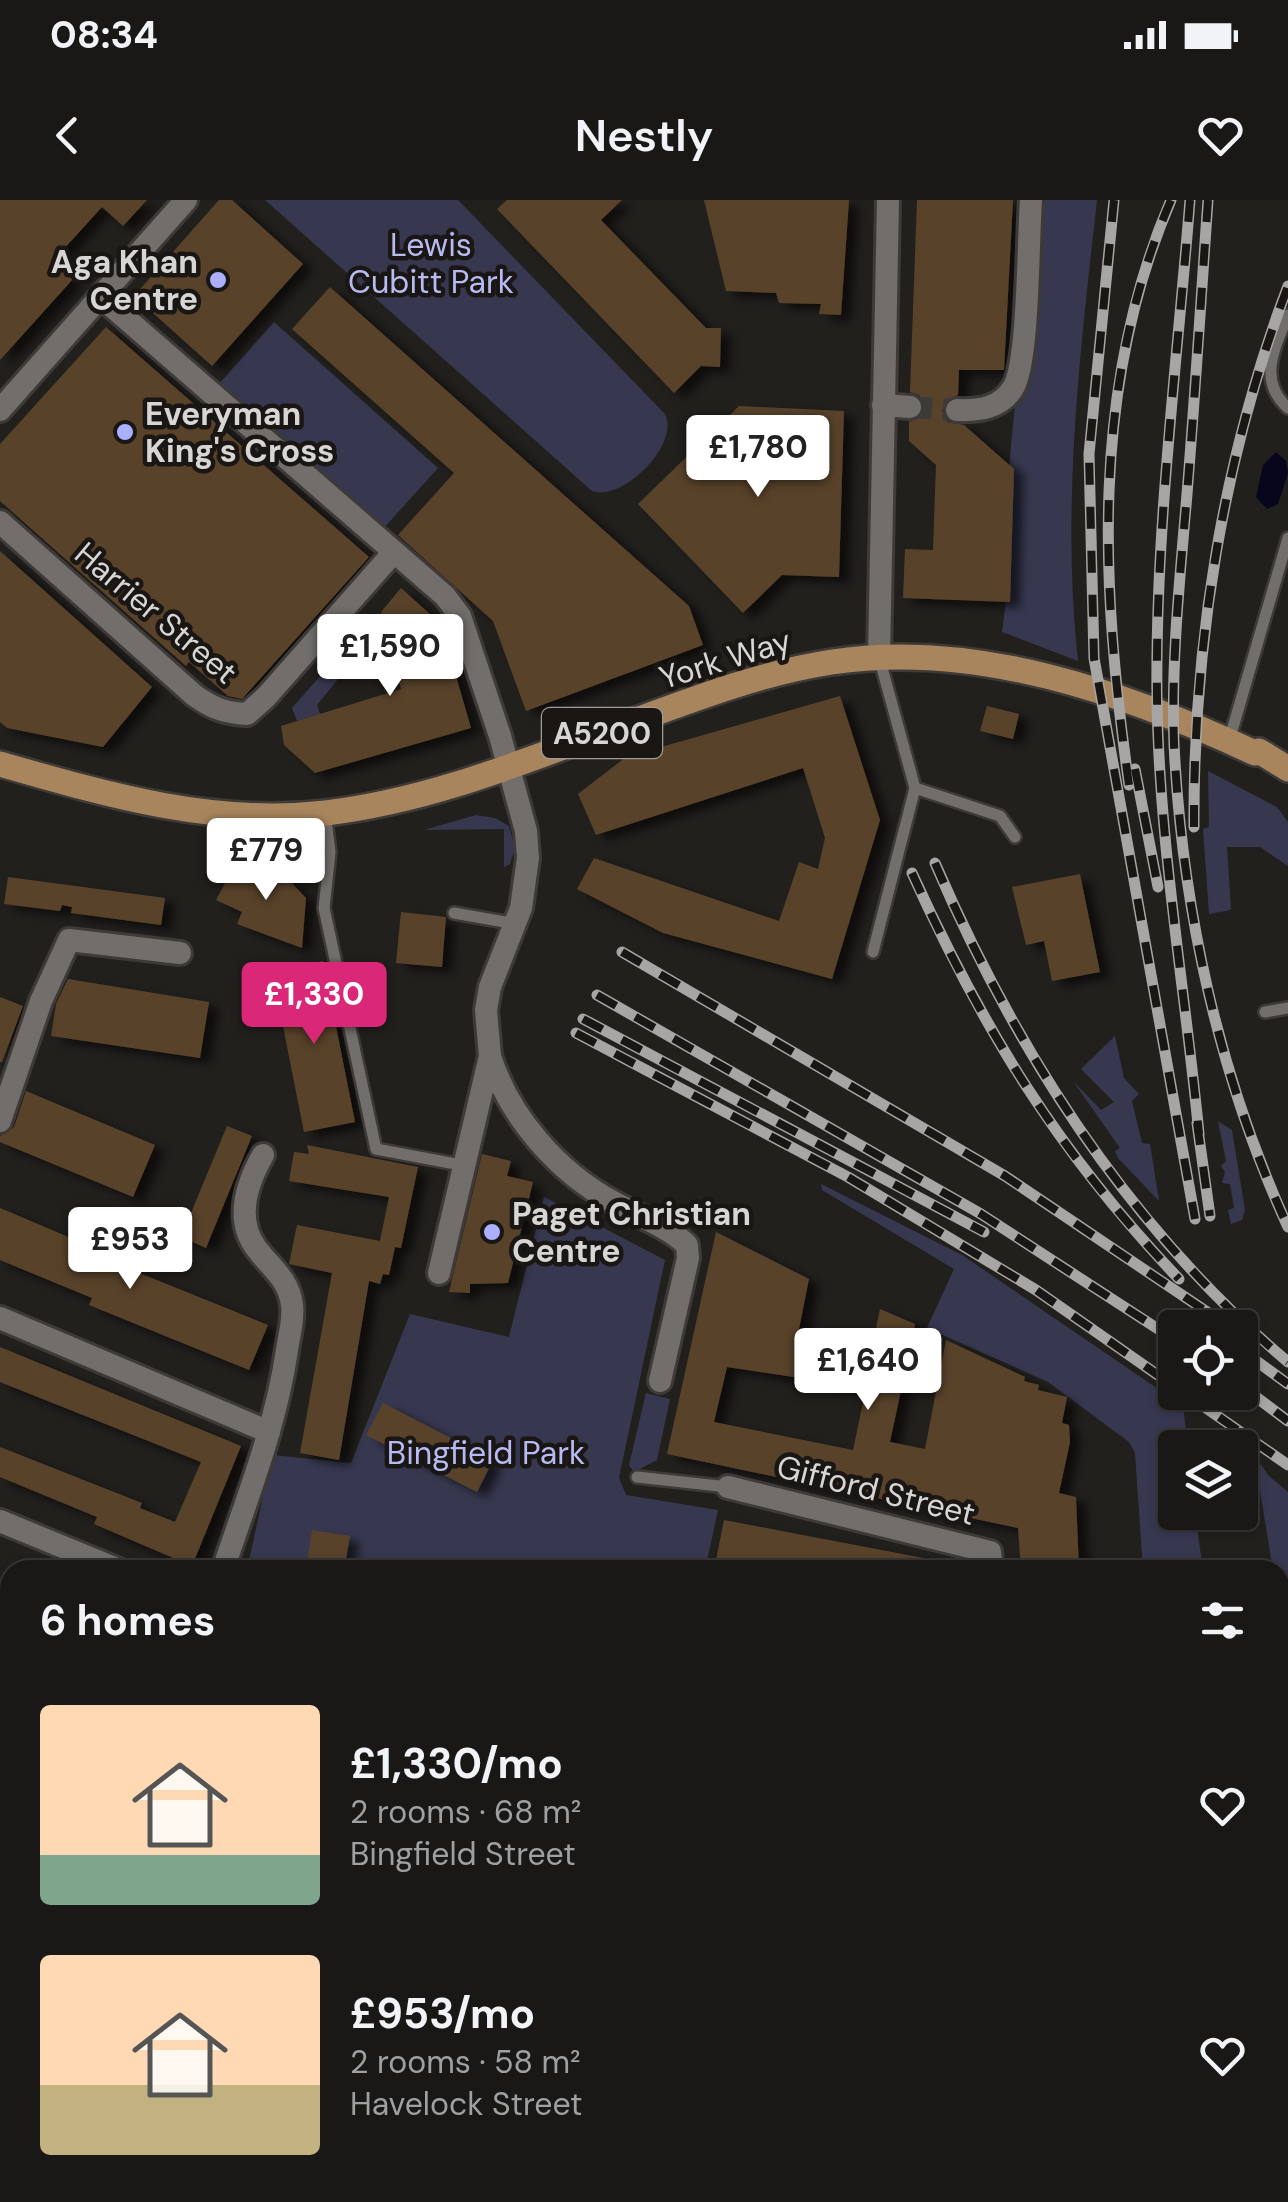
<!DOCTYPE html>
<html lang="en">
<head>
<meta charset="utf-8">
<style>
  :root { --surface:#1a1816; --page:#23211f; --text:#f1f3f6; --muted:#9fa0a1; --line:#383735; --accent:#db2777 }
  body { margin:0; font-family:"DM Sans",sans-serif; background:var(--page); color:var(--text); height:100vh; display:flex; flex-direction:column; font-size:38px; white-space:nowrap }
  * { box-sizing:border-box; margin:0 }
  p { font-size:32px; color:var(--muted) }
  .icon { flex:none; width:55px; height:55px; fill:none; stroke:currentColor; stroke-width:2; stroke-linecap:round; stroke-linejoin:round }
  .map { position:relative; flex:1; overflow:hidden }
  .panel { position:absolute; left:0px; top:1360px; width:1290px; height:642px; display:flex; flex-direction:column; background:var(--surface); border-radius:30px 30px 0 0; box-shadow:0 2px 8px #0004,0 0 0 2px var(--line) }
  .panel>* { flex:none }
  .controls { position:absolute; left:1158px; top:1110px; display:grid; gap:20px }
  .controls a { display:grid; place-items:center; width:100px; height:100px; border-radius:10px; background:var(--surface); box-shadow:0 2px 8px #0004,0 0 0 2px var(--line); font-size:50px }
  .price { position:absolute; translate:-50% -85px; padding:0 22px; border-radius:10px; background:#fff; color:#222; font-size:32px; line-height:65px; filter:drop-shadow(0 2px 5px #0008) }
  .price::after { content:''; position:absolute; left:50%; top:60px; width:30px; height:22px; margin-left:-15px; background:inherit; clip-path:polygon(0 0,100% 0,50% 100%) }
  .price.current { background:var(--accent); color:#fff }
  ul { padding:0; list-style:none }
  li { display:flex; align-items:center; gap:30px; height:250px; padding:0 40px }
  li span { display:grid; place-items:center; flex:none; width:280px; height:200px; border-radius:10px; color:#555 }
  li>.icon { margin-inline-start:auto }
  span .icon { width:120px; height:120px; fill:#fffc; stroke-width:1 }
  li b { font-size:42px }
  h2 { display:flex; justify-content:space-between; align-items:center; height:120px; padding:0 40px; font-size:42px }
  .status { display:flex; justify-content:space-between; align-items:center; height:70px; padding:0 50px; background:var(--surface); direction:ltr }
  .status svg { height:28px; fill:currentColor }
  header { display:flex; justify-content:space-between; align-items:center; height:130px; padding:0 40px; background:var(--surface); font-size:45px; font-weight:600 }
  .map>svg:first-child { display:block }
  .green { fill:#373850 }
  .water { fill:#07061c }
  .building { fill:#58432a; fill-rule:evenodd; filter:url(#shadow) }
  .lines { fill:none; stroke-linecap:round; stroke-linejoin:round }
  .street-tunnel { stroke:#3d3b38; stroke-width:22; stroke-dasharray:22 11; stroke-linecap:butt }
  .lane-casing { stroke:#3d3a38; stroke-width:16 }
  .street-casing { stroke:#3d3a38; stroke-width:28 }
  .primary-casing { stroke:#3d3a38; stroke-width:30 }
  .lane { stroke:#726e6b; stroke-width:11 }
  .street { stroke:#726e6b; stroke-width:22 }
  .primary { stroke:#a8855c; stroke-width:25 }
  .rail-casing { stroke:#a8a6a4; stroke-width:11 }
  .rail { stroke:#191614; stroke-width:8; stroke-dasharray:22; stroke-linecap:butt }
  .poi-dot { fill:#acaffb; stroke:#191614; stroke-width:4 }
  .labels { text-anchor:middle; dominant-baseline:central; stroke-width:9; stroke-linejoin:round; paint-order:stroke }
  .shield { fill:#191614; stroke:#9f9c9a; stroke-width:2.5 }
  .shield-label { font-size:30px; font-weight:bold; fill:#d8d6d4 }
  .park-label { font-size:32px; fill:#b8baf2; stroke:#191614 }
  .poi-label { font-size:32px; font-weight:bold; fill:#d8d6d4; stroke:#191614; text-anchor:start }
  .street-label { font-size:32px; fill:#d8d6d4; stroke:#191614 }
</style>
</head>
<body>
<div class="status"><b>08:34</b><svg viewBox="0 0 49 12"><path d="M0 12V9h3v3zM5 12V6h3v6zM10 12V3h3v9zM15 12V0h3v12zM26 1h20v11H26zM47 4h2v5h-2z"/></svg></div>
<header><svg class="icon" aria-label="back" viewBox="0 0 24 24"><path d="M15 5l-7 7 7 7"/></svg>Nestly<svg class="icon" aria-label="heart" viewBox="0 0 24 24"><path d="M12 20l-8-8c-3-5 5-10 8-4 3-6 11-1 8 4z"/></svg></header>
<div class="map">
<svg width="1288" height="2002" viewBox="0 0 1288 2002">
  <defs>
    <filter id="shadow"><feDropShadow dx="10" dy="6" stdDeviation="5" flood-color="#0009"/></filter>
  </defs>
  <rect width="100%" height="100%" fill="#22201d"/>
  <g class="green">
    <path d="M265 0H458L665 214C680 245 622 302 592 291Z"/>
    <path d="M1042 0H1097C1080 152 1061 307 1078 461L1002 432C1012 370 1005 308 1011 246 1018 164 1032 82 1042 0Z"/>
    <polygon points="274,122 438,268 382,330 219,184"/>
    <polygon points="366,424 370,440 317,505 320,514 297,521 292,508"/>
    <polygon points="1208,571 1277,607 1288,622 1288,666 1260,647 1227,647 1231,710 1209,714 1203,629 1209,627"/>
    <polygon points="476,615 495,618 509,626 515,648 510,664 504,667 504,629 424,630"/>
    <polygon points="1115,836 1124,878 1139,894 1132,901 1142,943 1150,944 1159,1001 1118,958 1115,951 1120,948 1073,881 1101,910 1114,902 1081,869"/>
    <polygon points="1218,921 1232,930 1245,1010 1242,1020 1231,1024 1228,1010 1234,1008 1230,984 1222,983 1225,972 1221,966 1226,961"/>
    <polygon points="821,984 962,1055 1183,1206 1188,1247 1175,1248 1175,1312 1195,1313 1203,1370 1143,1370 1135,1253 1129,1242 1048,1182 927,1128 954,1069 822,990"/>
    <polygon points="544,997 665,1060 619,1278 626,1295 718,1310 705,1370 247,1370 272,1255 351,1263 410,1114 509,1137"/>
    <polygon points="646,1193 670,1199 657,1260 634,1272 629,1265"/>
    <polygon points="1254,1254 1268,1275 1288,1292 1288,1441 1280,1442 1280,1370 1273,1370"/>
    <polygon points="498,1992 666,1992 666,1993 663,2002 494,2002"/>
  </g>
  <polygon class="water" points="1276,252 1286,261 1288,273 1278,304 1267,309 1256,297 1263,265"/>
  <g class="building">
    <polygon points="0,0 147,0 123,26 102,7 52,62 73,79 0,160"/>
    <polygon points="219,0 232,0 303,64 212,166 134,96"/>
    <polygon points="507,0 622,0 601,20 706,128 721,128 720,167 701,166 674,193 497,9"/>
    <polygon points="704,0 849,0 841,115 819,114 821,104 779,103 776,93 726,91"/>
    <polygon points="917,0 1013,0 1004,170 959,170 958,195 945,201 942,211 948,222 964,225 1014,269 1010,402 903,398 905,349 933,350 936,265 909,241 909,222 922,216 925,207 919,195 910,192"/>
    <polygon points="330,87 689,406 703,445 526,511 493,421 398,335 454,273 292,129"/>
    <polygon points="106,127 369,357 242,499 228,496 189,462 186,466 0,301 0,244"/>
    <polygon points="739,206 844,211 839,377 782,375 743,413 638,304"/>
    <polygon points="0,351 152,487 103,547 7,528 0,522"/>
    <polygon points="401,388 441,424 471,528 315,573 284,545 281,526 401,489 381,412"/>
    <polygon points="840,496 880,620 832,779 663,733 577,689 594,658 779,721 799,662 818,669 825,638 803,568 596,635 578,594 626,557"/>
    <polygon points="987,506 1019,514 1013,539 980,531"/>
    <polygon points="238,659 290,681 306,698 302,748 237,724 242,712 216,700"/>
    <polygon points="1080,674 1100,772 1052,781 1044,741 1026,745 1012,687"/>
    <polygon points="8,677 165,698 161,725 71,713 72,707 62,705 60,711 4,704"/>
    <polygon points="401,712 446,717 442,767 396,763"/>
    <polygon points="323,761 355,922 304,932 272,771"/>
    <polygon points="68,779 209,802 200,858 51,836 56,804"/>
    <polygon points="0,797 23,806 2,862 0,862"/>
    <polygon points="26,891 155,945 133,997 0,942 0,936 14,927"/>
    <polygon points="227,926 252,936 206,1048 181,1037"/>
    <polygon points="307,945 418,967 401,1048 395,1047 389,1075 383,1074 380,1084 369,1081 339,1260 300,1253 332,1073 289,1064 297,1025 380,1041 389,997 289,981 294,952 309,954"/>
    <polygon points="482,954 511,961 507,976 533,982 508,1083 470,1084 470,1093 449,1092"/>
    <polygon points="0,1008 97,1049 95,1055 268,1125 249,1170 89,1105 92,1098 0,1060"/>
    <path d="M716 1032 809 1079 796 1144 870 1156 880 1109 915 1124 890 1242 925 1249 946 1140 1025 1177 1024 1181 1039 1185 1038 1190 1067 1197 1062 1223 1069 1225 1070 1242 1059 1293 1076 1297 1079 1370H1021L1018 1328 667 1254ZM727 1167 866 1188 853 1250 714 1222Z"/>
    <polygon points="0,1147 241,1246 192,1366 94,1324 97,1317 0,1277 0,1247 142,1303 140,1308 175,1322 201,1262 0,1182"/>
    <polygon points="383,1203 493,1260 477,1292 366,1235"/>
    <polygon points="724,1320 939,1361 938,1370 714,1370"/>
    <polygon points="312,1330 350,1336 344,1370 306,1370"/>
  </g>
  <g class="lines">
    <polyline class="street-tunnel" points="910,207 957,210"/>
    <defs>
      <g id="lane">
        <path d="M1288 115C1275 147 1257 181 1288 208"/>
        <polyline points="1229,541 1288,338"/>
        <polyline points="915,588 1000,616 1015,637"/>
        <polyline points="325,613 330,652 324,708 376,949 461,965"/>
        <polyline points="454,713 516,724"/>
        <polyline points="873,752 915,588 879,457"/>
        <polyline points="1265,812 1288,808"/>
        <polyline points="637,1277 728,1287"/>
        <polyline points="0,1720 10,1724"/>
        <polyline points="966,1992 985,2002"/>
        <polyline points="327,2002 329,1992"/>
      </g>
      <g id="street">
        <polyline points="101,97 445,396 460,416 500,536 526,631 528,658 521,708 490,787 486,810 490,856 439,1073"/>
        <polyline points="883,205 910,207"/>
        <polyline points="0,210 186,0"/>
        <path d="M957 210C979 211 1001 208 1013 188 1029 163 1028 37 1031 0"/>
        <path d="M0 322 194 495C212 508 225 513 247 514L266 497 394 352"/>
        <polyline points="879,457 888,0"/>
        <path d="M490 856C509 917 558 972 613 1002 636 1015 669 1027 687 1045L688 1058 660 1181"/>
        <polyline points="0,921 41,801 69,740 180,753"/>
        <polyline points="0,1118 269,1232"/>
        <polyline points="728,1287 990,1352 992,1370"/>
        <polyline points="0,1321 119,1370"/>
        <path d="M223 1370C247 1298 276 1226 287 1150 289 1136 294 1119 292 1105 289 1079 270 1067 256 1048 235 1019 247 983 263 955"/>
        <polyline points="0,1531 10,1535"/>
        <polyline points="55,1992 77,2002"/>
        <polyline points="11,2002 14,1992"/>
        <polyline points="1028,2002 1029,1992"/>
      </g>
      <path id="primary" d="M0 564C108 595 213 626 326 613 424 601 510 567 601 533 676 506 753 474 832 462 976 440 1126 493 1255 553L1259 551 1288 569"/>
    </defs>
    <use href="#lane" class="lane-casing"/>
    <use href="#street" class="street-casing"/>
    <use href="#primary" class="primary-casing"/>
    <use href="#lane" class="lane"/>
    <use href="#street" class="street"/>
    <use href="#primary" class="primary"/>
    <defs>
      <g id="rail">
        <polyline points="1114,0 1089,254 1094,458 1195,1019"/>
        <path d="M1190 0C1177 165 1155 332 1157 498 1159 644 1185 789 1199 934"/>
        <path d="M1208 0C1201 98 1195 196 1187 294 1180 377 1171 461 1174 544 1182 709 1219 877 1288 1027"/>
        <polyline points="1135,569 1158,687"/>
        <path d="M1129 585C1101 387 1090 188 1171 0"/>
        <path d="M1194 627C1193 445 1223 257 1288 86"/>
        <path d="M935 663C1016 851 1130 1029 1288 1162"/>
        <path d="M912 673C984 831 1058 952 1179 1079"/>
        <polyline points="622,752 1005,976 1231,1128"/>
        <polyline points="597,795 981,1014 1175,1140"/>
        <polyline points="583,819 984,1032"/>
        <polyline points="576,833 848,977 1036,1090 1175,1187"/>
        <polyline points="1197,923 1210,1016"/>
        <polyline points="1240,1149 1288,1184"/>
        <polyline points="1240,1185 1288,1221"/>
        <polyline points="1183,1192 1288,1265"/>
        <polyline points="1288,2002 1288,1999"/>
      </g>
    </defs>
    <use href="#rail" class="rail-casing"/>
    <use href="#rail" class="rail"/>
  </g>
  <g class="poi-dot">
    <circle cx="218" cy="80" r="10"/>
    <circle cx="125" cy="232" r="10"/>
    <circle cx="492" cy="1032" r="10"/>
  </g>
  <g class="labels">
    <rect class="shield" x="542" y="508" width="120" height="50" rx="8"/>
    <g class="shield-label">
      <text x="602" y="533">A5200</text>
    </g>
    <g class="park-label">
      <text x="431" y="45">Lewis<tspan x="431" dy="37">Cubitt Park</tspan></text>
      <text x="486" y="1253">Bingfield Park</text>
    </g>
    <g class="poi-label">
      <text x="198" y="62" text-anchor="end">Aga Khan<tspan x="198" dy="37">Centre</tspan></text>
      <text x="145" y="214">Everyman<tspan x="145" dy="37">King's Cross</tspan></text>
      <text x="512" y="1014">Paget Christian<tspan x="512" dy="37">Centre</tspan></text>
    </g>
    <g class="street-label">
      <text transform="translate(156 413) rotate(40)">Harrier Street</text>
      <text transform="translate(725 459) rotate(-17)">York Way</text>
      <text transform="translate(876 1290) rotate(14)">Gifford Street</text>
    </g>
  </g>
</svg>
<div class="controls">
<a><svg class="icon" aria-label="locate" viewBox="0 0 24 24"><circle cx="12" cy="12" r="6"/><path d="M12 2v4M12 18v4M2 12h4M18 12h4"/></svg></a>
<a><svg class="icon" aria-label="layers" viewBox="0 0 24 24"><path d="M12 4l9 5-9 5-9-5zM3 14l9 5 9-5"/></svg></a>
</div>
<b class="price" style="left:758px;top:300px">£1,780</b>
<b class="price" style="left:390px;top:499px">£1,590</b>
<b class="price" style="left:266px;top:703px">£779</b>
<b class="price current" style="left:314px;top:847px">£1,330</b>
<b class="price" style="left:130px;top:1092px">£953</b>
<b class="price" style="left:868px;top:1213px">£1,640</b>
<section class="panel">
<h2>6 homes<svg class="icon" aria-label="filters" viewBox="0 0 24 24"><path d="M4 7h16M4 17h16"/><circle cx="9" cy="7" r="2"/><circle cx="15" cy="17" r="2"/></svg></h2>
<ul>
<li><span style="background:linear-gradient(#ffd9b3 75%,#7fa58c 0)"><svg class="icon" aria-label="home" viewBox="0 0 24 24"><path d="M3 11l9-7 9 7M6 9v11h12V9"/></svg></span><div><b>£1,330/mo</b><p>2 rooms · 68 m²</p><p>Bingfield Street</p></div><svg class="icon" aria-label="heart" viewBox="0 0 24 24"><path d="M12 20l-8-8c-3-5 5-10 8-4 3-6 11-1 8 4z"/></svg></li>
<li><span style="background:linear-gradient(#ffd9b3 65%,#c2b280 0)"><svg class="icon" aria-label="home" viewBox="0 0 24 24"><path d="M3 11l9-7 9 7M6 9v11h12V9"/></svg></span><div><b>£953/mo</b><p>2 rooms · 58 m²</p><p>Havelock Street</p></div><svg class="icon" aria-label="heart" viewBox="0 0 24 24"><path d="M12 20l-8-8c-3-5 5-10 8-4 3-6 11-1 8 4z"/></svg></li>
</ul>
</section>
</div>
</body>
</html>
